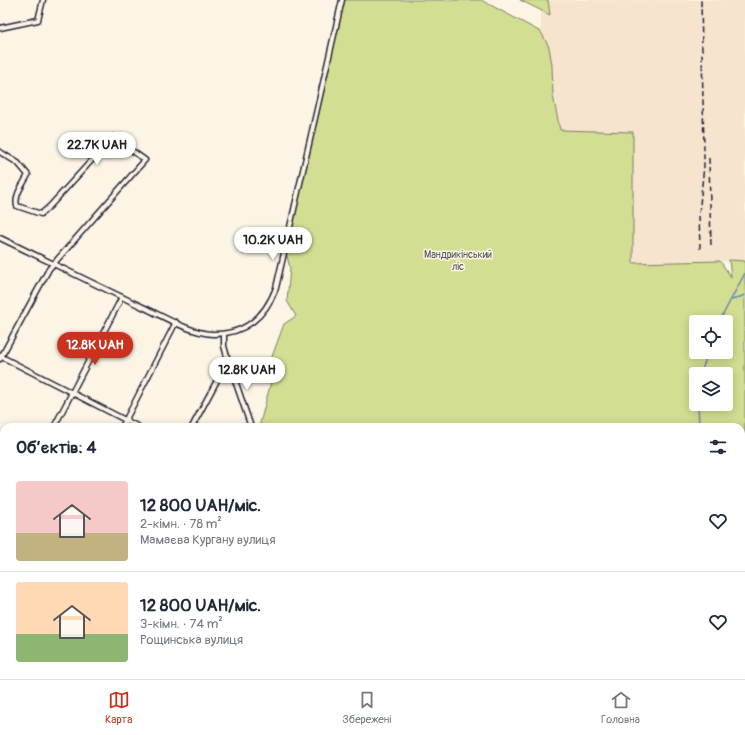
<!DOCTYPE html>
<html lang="uk">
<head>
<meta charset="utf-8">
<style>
  :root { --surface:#fff; --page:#f6f6f7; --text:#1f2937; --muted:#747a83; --line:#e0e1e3; --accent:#c8321e }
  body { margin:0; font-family:Pangolin,sans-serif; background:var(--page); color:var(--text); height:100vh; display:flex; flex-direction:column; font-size:15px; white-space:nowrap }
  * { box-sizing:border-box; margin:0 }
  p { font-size:13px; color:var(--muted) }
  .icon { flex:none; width:22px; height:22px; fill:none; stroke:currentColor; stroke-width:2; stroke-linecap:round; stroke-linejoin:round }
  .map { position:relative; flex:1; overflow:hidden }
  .sheet { position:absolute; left:0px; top:423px; width:745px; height:256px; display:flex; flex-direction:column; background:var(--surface); border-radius:12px 12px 0 0; box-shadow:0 2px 10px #0003 }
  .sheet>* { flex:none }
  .tools { position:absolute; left:689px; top:315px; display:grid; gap:8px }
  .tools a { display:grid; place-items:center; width:44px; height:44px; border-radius:4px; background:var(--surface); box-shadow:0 2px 10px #0003; font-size:20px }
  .price { position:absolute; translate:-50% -34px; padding:0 9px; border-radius:14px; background:#fff; color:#222; font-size:13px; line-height:26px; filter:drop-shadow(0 1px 2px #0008) }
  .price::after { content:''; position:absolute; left:50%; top:24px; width:12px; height:9px; margin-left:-6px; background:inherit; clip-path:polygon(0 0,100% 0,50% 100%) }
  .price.on { background:var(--accent); color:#fff }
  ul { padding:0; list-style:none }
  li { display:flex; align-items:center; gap:12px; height:100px; padding:0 16px }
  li+li { border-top:1px solid var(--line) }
  li span { display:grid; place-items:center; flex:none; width:112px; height:80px; border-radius:4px; color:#555 }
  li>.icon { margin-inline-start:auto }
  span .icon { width:48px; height:48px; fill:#fffc; stroke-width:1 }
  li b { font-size:17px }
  h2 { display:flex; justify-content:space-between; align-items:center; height:48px; padding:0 16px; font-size:17px }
  .dock { display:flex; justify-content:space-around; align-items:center; height:56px; border-top:1px solid var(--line); background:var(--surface); font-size:11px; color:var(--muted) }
  .dock a { display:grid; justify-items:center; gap:2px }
  .dock .on { color:var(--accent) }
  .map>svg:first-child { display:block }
  .built { fill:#f6e4ce }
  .green { fill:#d2de91; stroke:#7a8066; fill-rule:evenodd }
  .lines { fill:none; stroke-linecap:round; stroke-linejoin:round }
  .stream { stroke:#658aa9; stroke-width:1.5 }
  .street-casing { stroke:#22223b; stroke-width:7 }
  .street { stroke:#fcf5e5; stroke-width:4 }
  .rail { stroke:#22223b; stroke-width:1.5; stroke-dasharray:6 3; stroke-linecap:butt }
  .labels { text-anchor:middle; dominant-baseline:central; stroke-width:3; stroke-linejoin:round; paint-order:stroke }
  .park-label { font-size:10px; fill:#4e5150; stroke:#fcf5e5 }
</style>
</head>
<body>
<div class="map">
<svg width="745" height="679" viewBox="0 0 745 679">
  <rect width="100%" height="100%" fill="#fcf5e5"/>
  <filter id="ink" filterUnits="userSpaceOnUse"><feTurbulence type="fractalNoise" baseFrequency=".025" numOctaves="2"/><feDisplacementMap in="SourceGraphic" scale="8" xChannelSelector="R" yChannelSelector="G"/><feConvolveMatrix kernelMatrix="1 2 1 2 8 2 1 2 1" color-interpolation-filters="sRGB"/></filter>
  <g filter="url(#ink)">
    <polygon class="built" points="541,0 745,0 745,261 633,263 633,132 560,130 553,96 552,65 549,47 541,32"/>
    <g class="green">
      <path d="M342 0H481L541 32 549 47 552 65 553 96 560 130 633 132V263L720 261 731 277 729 260 745 261V423L741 464V427H259L271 382 281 379 270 362 284 324 296 316 287 301 290 268 285 248ZM696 322H726V352H696ZM696 374H726V404H696Z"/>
      <polygon points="520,0 548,0 550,15"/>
      <rect x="0" y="599" width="4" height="58"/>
      <polygon points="741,602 745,602 745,679 551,679 546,675 741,675"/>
      <polygon points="204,675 480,675 480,679 203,679"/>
    </g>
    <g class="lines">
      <g class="stream">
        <polyline points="732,300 745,295"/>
        <polyline points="719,322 745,273"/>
        <polyline points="702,374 703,367 708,352"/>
        <polyline points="698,404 699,427"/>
      </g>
      <defs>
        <g id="street">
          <polyline points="0,28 38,20 43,0"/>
          <path d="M0 152 18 163 28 175C23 185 14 195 17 206L41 214 50 206 113 137 145 160 49 269 0 359"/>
          <path d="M0 238C48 261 96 285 145 308 164 317 191 333 212 334 244 335 265 317 276 288L342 0"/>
          <polyline points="0,356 139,427"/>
          <polyline points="228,360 251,427"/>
          <polyline points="54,427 122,297"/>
          <polyline points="122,427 176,322"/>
          <polyline points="192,427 228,360 224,346 224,334"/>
          <polyline points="0,473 4,475"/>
          <polyline points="0,531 4,523"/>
          <polyline points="0,594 4,594"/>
          <polyline points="0,660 4,660"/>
          <polyline points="43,679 43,675"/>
          <polyline points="175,679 175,675"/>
        </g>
      </defs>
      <use href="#street" class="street-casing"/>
      <use href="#street" class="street"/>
      <g class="rail">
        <polyline points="709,158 711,248"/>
        <polyline points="700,249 699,214 704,166 704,151 701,0"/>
      </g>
    </g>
  </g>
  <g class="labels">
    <g class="park-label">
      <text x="458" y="255">Мандрикінський<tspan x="458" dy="12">ліс</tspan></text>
    </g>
  </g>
</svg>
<div class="tools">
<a><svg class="icon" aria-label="locate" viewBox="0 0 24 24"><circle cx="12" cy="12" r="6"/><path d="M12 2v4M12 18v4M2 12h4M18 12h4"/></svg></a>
<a><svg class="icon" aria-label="layers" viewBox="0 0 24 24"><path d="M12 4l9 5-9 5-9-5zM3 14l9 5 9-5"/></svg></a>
</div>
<b class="price" style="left:97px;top:166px">22.7K UAH</b>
<b class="price" style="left:273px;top:261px">10.2K UAH</b>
<b class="price on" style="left:95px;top:366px">12.8K UAH</b>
<b class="price" style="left:247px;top:391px">12.8K UAH</b>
<section class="sheet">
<h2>Об’єктів: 4<svg class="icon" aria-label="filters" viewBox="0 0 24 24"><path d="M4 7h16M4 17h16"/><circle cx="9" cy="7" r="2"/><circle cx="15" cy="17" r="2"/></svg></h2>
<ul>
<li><span style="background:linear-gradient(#f6c9c9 65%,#c2b280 0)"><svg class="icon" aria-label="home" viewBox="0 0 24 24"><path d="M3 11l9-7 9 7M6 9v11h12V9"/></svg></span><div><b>12 800 UAH/міс.</b><p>2-кімн. · 78 m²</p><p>Мамаєва Кургану вулиця</p></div><svg class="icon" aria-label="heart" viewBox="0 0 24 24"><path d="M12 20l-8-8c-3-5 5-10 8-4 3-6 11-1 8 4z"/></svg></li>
<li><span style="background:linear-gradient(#ffd9b3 65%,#8fb573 0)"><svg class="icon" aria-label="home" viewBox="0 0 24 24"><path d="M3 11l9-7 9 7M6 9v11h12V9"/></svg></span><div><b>12 800 UAH/міс.</b><p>3-кімн. · 74 m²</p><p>Рощинська вулиця</p></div><svg class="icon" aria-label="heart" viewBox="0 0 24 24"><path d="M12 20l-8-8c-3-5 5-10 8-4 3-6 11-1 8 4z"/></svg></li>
</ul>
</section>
</div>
<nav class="dock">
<a class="on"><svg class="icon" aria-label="map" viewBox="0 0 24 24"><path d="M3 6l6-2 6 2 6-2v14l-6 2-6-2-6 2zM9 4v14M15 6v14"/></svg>Карта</a>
<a><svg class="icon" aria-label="saved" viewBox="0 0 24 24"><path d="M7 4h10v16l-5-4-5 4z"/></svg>Збережені</a>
<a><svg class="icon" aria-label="home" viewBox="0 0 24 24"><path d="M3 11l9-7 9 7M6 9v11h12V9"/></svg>Головна</a>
</nav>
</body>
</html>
